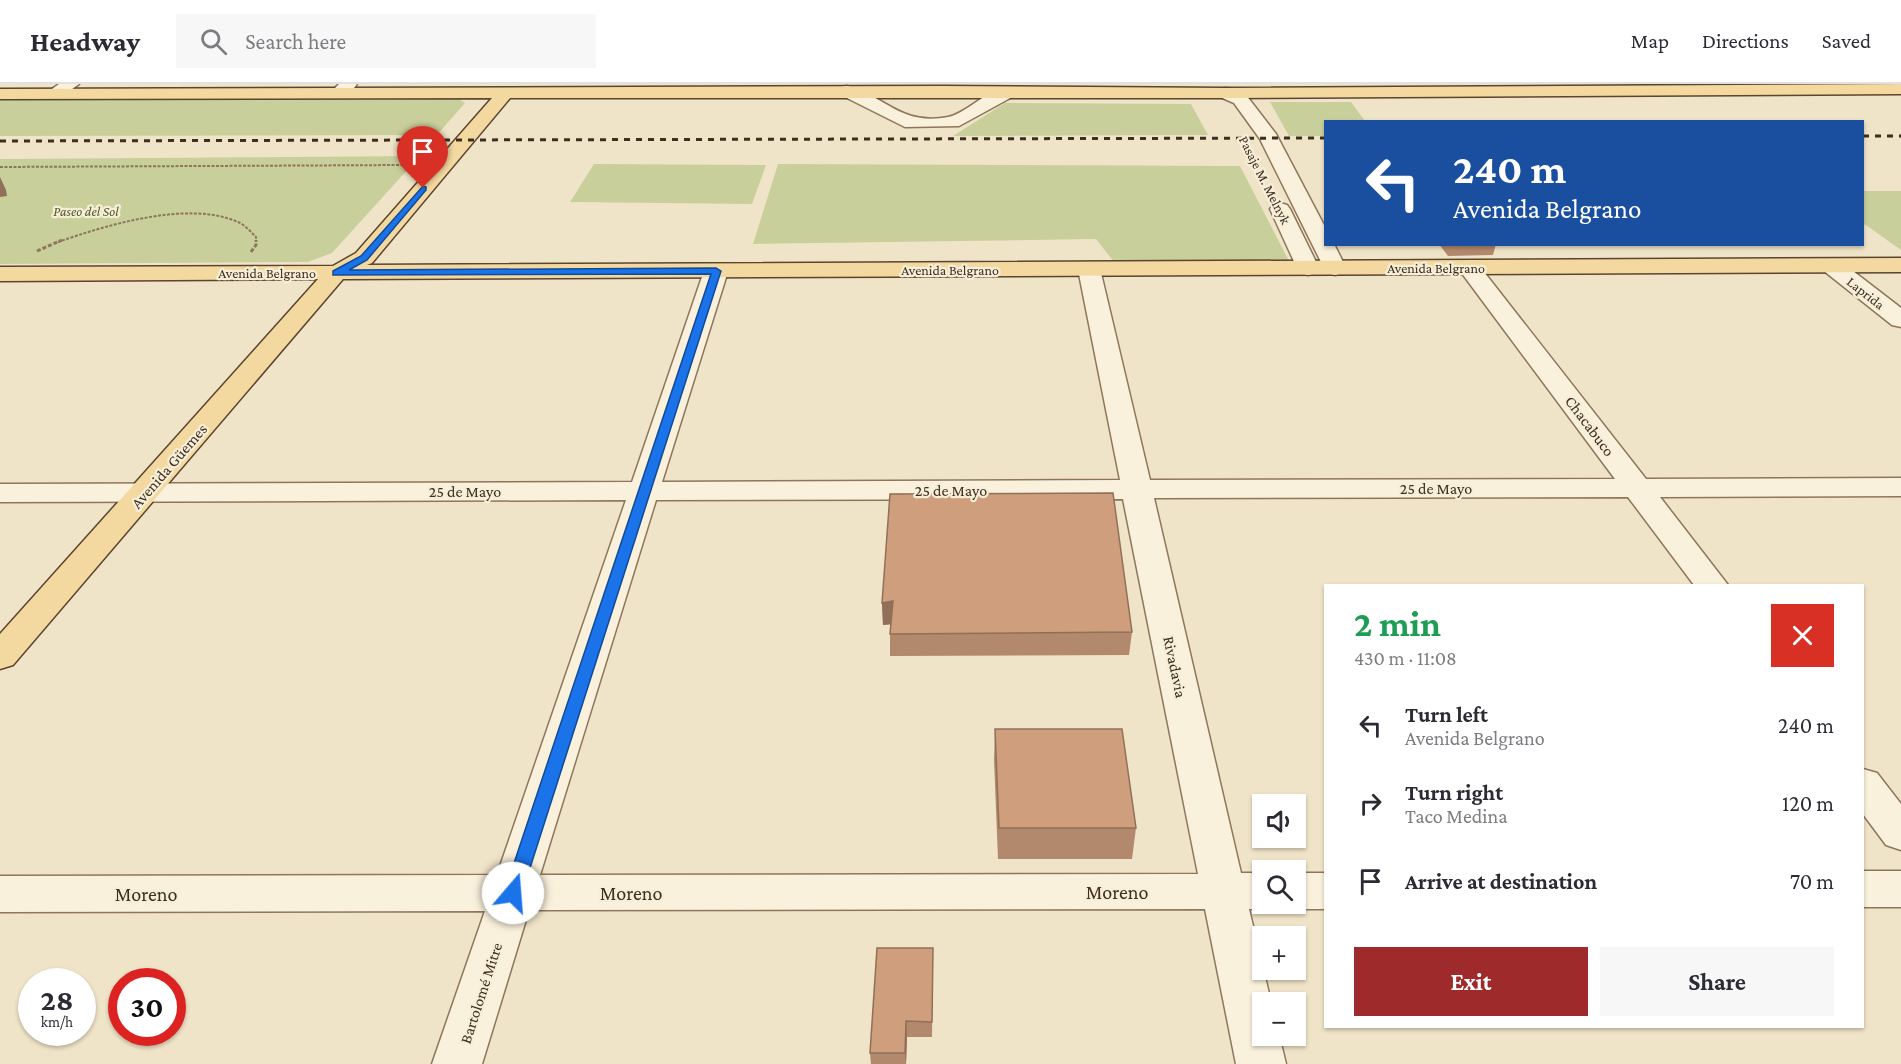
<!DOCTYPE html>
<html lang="en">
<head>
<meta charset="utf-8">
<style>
  body { margin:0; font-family:"Crimson Pro",serif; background:#f7f7f7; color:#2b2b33; height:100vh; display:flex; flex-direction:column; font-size:22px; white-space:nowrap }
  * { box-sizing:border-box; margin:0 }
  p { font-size:20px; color:#7c7c81 }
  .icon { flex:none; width:33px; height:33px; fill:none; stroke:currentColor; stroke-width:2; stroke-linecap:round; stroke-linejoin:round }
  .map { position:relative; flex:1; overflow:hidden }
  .sheet { position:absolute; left:1324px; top:500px; width:540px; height:444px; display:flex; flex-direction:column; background:#fff; border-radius:0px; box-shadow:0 2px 4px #0004 }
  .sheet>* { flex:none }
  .hud { position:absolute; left:1324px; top:36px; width:540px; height:126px; border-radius:0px; box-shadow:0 2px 4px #0004; background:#1a4fa0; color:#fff; overflow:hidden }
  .buttons { position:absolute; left:1252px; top:710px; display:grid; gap:12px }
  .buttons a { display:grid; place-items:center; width:54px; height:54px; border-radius:0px; background:#fff; box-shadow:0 2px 4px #0004; font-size:30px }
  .speed { position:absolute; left:18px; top:884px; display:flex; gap:12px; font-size:30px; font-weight:700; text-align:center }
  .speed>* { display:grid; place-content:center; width:78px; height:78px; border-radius:50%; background:#fff; box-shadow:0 2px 4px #0004; line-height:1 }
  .speed small { font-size:15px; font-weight:400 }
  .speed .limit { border:9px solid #d22; background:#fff; color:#111 }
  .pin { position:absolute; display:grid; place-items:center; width:51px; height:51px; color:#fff; margin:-62px -26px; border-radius:50% 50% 50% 0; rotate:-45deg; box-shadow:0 0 6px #0007 }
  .pin .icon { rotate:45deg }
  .me { position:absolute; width:66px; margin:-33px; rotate:18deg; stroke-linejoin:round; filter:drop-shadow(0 0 4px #0008) }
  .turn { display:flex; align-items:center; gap:21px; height:126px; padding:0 30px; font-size:27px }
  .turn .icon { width:78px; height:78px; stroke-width:2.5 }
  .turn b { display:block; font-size:42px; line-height:51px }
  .round { display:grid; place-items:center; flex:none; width:63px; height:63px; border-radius:0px; background:#f7f7f7 }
  .overview { display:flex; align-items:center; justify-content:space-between; height:102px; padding:0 30px }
  h1 { font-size:36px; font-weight:700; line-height:45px; color:#1e9e55 }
  .primary-button { display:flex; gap:12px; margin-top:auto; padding:12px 30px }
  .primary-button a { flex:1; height:69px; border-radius:0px; background:#9e2a2b; color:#fff; font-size:24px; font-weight:700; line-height:69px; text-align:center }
  .primary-button a+a { background:#f7f7f7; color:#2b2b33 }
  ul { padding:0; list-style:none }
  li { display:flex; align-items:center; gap:18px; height:78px; padding:0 30px }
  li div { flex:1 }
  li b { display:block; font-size:22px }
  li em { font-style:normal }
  header { display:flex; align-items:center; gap:36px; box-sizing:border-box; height:84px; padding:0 30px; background:#fff; border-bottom:2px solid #e1e1e2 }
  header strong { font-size:28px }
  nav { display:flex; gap:33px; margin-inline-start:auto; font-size:21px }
  .search { width:420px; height:54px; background:#f7f7f7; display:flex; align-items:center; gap:15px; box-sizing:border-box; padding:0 21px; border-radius:0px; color:#7c7c81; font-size:22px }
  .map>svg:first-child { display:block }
</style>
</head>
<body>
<header>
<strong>Headway</strong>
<div class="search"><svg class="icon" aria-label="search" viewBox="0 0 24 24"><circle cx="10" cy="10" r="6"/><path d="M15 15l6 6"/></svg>Search here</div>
<nav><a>Map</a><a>Directions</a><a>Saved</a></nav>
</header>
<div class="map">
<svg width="1901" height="980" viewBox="0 0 1901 980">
  <rect width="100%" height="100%" fill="#f0e4c8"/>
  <path fill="#c9cf9b" d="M456,13l9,6 -28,32 -437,1v-38z
    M1270,18h81l14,19 -39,1v14h-37z
    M1005,19l186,1 17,31 -255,1z
    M420,72l-88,97 -24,9 -308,2v-105z
    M594,80l172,1 -14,39 -182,-2z
    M778,80l462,2 49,95 -175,1 -18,-23 -343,5z
    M1863,107h38v59l-38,-27z"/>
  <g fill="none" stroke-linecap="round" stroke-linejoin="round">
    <g stroke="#8d765c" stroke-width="3">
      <path id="minor" d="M59,0h20l-19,14h-12l-3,-4z
        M339,0h18c-6,9 -13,15 -24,13l-3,-4z
        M847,2c39,10 53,40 101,31 21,-4 42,-33 64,-28l3,4 -3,4 -53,29 -54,1 -64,-32 -3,-4 3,-4z
        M1226,4l20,7 30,39 50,95v15h8l12,24 -3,5 -8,2 -8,-2 -3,-5 -64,-129 -26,-36 -14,-6 -3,-4 3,-4z
        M1280,119l7,2 3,4 29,59 -3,5 -8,2 -8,-2 -3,-5 -27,-59 3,-4z
        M1832,175l8,2 61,47v19l-9,-2 -68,-54 -3,-5 3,-5z
        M1469,177l8,2 169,216 255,-1v18l-241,1 68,88h-34l-66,-88 -474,1 87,375h22v30h16l-16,6h-14l22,93h-8v33h16l7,29h-50l-31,-155 -676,1 -47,154h-50l53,-153 -485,1v-36l497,-1 129,-375 -626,2v-18l632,-2 72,-211 4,-5 8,-2 8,2 4,5 -66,211 458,-2 -42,-211 3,-5 8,-2 8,2 3,5 50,211 465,-1 -157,-211 3,-5zM1123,415l75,375 -658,1 116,-375z
        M1863,685l14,4 24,31v46l-15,-5 -23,-31z
        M1863,787h38v36h-38z
        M1296,789h30v36h-30l-15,-6h15z"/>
    </g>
    <g stroke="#5b4430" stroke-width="3">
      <path id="major" d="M1901,0v10l-675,4h-716l-138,165 -5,2 1534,-7v14l-1558,7 -330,386 -13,4v-35l318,-355 -318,2v-14l333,-1 23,-13 136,-155 -492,1v-10l942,-3 284,2z"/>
    </g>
    <path stroke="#8d765c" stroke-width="2" stroke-dasharray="3 1.5" stroke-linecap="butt" d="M0,83l406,-2
      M58,158c49,-17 130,-42 180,-20 7,3 13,10 18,15v5"/>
    <path stroke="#8d765c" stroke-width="3" stroke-dasharray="4 2" stroke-linecap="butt" d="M37,167l25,-11
      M251,168l5,-7v-5"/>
    <use href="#minor" fill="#faf1dc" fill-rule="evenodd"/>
    <use href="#major" fill="#f3d9a0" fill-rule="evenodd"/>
    <path stroke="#3d2e20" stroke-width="3" stroke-dasharray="6 6" stroke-linecap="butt" d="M1863,52h38
      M0,57l1326,-3"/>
  </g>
  <path fill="#b2896c" d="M1439,160h57l-3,11 -45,1z
    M882,519l250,29 -3,23 -239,1v-22l1,-10 -8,1z
    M995,645l141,99 -4,31h-134l-4,-99z
    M933,864l-1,89h-25l-1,27h-35l-1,-11z"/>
  <path fill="#916f58" d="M0,93l6,13 1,6 -7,1z
    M893,517l1,23 -11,1 -1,-22z
    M906,937l1,16 -1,27 -1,-11z"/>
  <path fill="#cf9f7d" stroke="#916f58" stroke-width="1.5" d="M1113,409l19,139 -242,2 3,-33 -11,2 8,-109z
    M995,645h127l14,99h-137z
    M877,864h56l-1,74 -26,-1 -1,32h-35z"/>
  <path fill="#1a73e8" stroke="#114b97" stroke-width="1.5" d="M423,102l3,1v3l-59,70 -18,10 367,-2 5,3 -199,622 -2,5 -7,2 -6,-2 -3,-5 207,-619 -378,1v-4l28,-15z"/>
  <g text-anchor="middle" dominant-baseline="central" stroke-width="4.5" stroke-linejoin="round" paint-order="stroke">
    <g font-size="14" fill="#3d2e20" stroke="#f7eed8">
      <text transform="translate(1265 96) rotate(63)">Pasaje M. Melnyk</text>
      <text x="1436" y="184">Avenida Belgrano</text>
      <text x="950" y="186">Avenida Belgrano</text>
      <text x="267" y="189">Avenida Belgrano</text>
      <text transform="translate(1866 209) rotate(38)">Laprida</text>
    </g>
    <g font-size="14" font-style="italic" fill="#4d5a26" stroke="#f7eed8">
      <text x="86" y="127">Paseo del Sol</text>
    </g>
    <g font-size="16" fill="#3d2e20" stroke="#f7eed8">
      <text transform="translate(1590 342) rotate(53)">Chacabuco</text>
      <text transform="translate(169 382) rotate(-49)">Avenida Güemes</text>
      <text x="1436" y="404">25 de Mayo</text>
      <text x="951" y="406">25 de Mayo</text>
      <text x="465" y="407">25 de Mayo</text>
      <text transform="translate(1175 583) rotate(78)">Rivadavia</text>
      <text transform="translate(481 909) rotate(-72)">Bartolomé Mitre</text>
    </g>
    <g font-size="20" fill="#3d2e20" stroke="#f7eed8">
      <text x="1117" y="808">Moreno</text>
      <text x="631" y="809">Moreno</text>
      <text x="146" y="810">Moreno</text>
    </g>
  </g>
</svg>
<div class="buttons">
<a><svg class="icon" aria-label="sound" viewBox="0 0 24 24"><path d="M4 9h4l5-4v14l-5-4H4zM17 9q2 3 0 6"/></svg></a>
<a><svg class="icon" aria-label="search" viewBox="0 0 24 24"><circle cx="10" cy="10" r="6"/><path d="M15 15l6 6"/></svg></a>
<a>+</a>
<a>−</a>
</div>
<div class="speed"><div>28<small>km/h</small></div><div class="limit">30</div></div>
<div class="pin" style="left:423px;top:104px;background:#d93025"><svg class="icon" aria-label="arrive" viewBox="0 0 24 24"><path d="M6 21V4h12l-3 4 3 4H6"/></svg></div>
<svg class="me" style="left:513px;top:809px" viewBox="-20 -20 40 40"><circle r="19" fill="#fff"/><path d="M0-13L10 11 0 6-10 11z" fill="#1a73e8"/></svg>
<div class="hud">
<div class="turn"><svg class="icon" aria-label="left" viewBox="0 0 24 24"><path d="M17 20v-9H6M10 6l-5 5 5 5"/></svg><div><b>240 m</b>Avenida Belgrano</div></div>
</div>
<section class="sheet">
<div class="overview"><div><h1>2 min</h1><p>430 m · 11:08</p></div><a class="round" style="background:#d93025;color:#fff"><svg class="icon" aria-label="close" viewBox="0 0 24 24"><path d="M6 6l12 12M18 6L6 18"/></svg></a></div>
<ul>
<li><svg class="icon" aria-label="left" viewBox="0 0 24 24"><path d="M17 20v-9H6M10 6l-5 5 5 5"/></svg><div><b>Turn left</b><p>Avenida Belgrano</p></div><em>240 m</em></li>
<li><svg class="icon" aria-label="right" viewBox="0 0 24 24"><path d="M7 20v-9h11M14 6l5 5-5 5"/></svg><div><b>Turn right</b><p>Taco Medina</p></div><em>120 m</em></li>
<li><svg class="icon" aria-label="arrive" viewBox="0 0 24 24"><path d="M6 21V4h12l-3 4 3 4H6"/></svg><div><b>Arrive at destination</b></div><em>70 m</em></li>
</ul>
<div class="primary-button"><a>Exit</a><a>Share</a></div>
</section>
</div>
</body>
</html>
